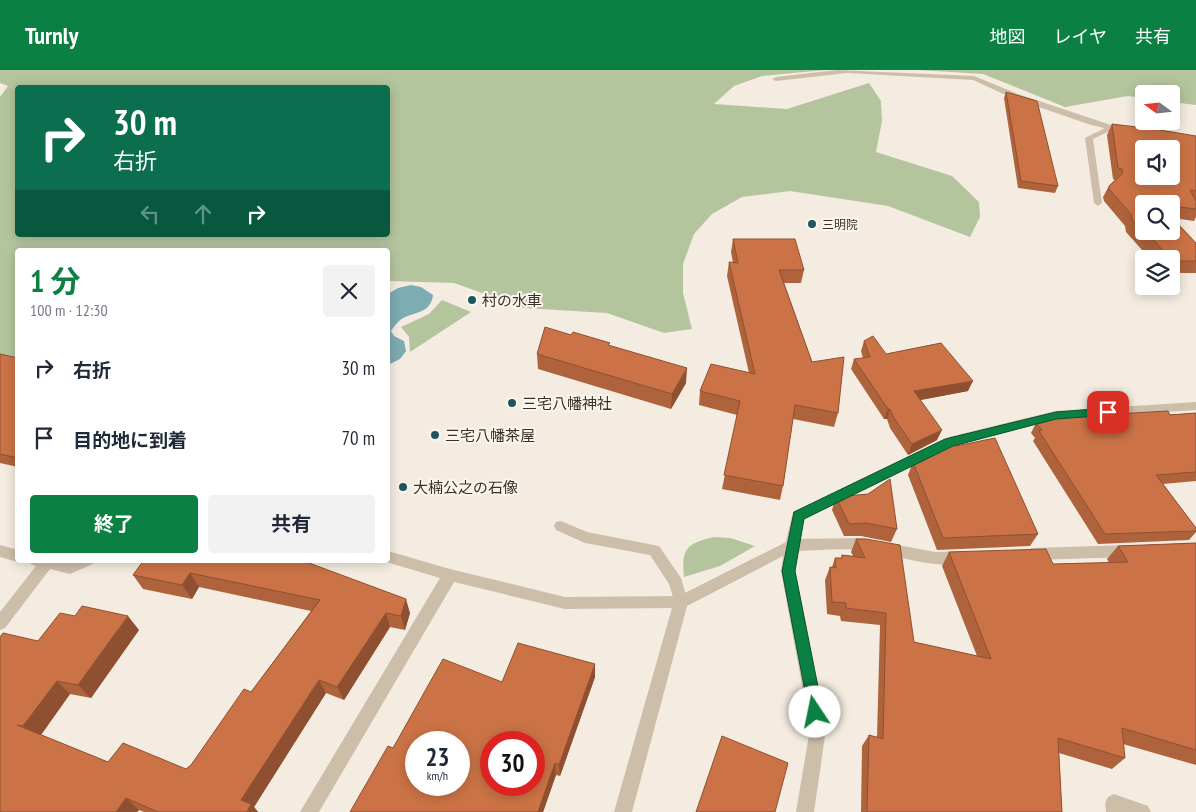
<!DOCTYPE html>
<html lang="ja">
<head>
<meta charset="utf-8">
<style>
  body { margin:0; font-family:"PT Sans Narrow","Noto Sans JP",sans-serif; background:#f2f2f3; color:#1f2937; height:100vh; display:flex; flex-direction:column; font-size:19px; white-space:nowrap }
  * { box-sizing:border-box; margin:0 }
  p { font-size:16px; color:#747a83 }
  .icon { flex:none; width:28px; height:28px; fill:none; stroke:currentColor; stroke-width:2; stroke-linecap:round; stroke-linejoin:round }
  .map { position:relative; flex:1; overflow:hidden }
  .panel { position:absolute; left:15px; top:178px; width:375px; height:315px; display:flex; flex-direction:column; background:#fff; border-radius:5px; box-shadow:0 2px 12px #0003 }
  .panel>* { flex:none }
  .guide { position:absolute; left:15px; top:15px; width:375px; height:152px; border-radius:5px; box-shadow:0 2px 12px #0003; background:#0b6e4f; color:#fff; overflow:hidden }
  .needle { width:32px; rotate:285deg }
  .controls { position:absolute; left:1135px; top:15px; display:grid; gap:10px }
  .controls a { display:grid; place-items:center; width:45px; height:45px; border-radius:5px; background:#fff; box-shadow:0 2px 12px #0003; font-size:25px }
  .speed { position:absolute; left:405px; top:661px; display:flex; gap:10px; font-size:25px; font-weight:700; text-align:center }
  .speed>* { display:grid; place-content:center; width:65px; height:65px; border-radius:50%; background:#fff; box-shadow:0 2px 12px #0003; line-height:1 }
  .speed small { font-size:12px; font-weight:400 }
  .speed .limit { border:8px solid #d22; background:#fff; color:#111 }
  .pin { position:absolute; display:grid; place-items:center; width:42px; height:42px; color:#fff; margin:-21px; border-radius:10px; box-shadow:0 2px 8px #0006 }
  .me { position:absolute; width:55px; margin:-28px; rotate:349deg; stroke-linejoin:round; filter:drop-shadow(0 0 4px #0008) }
  .turn { display:flex; align-items:center; gap:18px; height:105px; padding:0 15px; font-size:22px }
  .turn .icon { width:65px; height:65px; stroke-width:2.5 }
  .turn b { display:block; font-size:35px; line-height:42px }
  .lanes { display:flex; align-items:center; height:48px; padding:0 15px; background:#0003; justify-content:center; gap:25px; direction:ltr }
  .lanes .off { opacity:.35 }
  .round { display:grid; place-items:center; flex:none; width:52px; height:52px; border-radius:5px; background:#f2f2f3 }
  .headline { display:flex; align-items:center; justify-content:space-between; height:85px; padding:0 15px }
  h1 { font-size:30px; font-weight:700; line-height:38px; color:#0b8043 }
  .button { display:flex; gap:10px; margin-top:auto; padding:10px 15px }
  .button a { flex:1; height:58px; border-radius:5px; background:#0b8043; color:#fff; font-size:20px; font-weight:700; line-height:58px; text-align:center }
  .button a+a { background:#f2f2f3; color:#1f2937 }
  ul { padding:0; list-style:none }
  li { display:flex; align-items:center; gap:15px; height:70px; padding:0 15px }
  li div { flex:1 }
  li b { display:block; font-size:19px }
  li em { font-style:normal }
  header { display:flex; align-items:center; gap:30px; box-sizing:border-box; height:70px; padding:0 25px; background:#0b8043; color:#fff }
  header strong { font-size:24px }
  nav { display:flex; gap:28px; margin-inline-start:auto; font-size:18px }
  .map>svg:first-child { display:block }
</style>
</head>
<body>
<header>
<strong>Turnly</strong>
<nav><a>地図</a><a>レイヤ</a><a>共有</a></nav>
</header>
<div class="map">
<svg width="1196" height="742" viewBox="0 0 1196 742">
  <rect width="100%" height="100%" fill="#f4ece0"/>
  <path fill="#b4c59e" fill-rule="evenodd" d="M0,0h825l-63,6 -28,10 -20,18 73,5 82,-26 12,18 1,20 -6,31 76,24 27,26 1,15 -10,20 -82,-31 -98,-15 -48,6 -30,17 -18,20 -11,30v29l9,36 -28,4 -57,-20 -83,-5 -70,-25 -66,-2v-31h-370l-1,115 -17,2v-270l8,-11 -8,-3zM18,18h370v147h-370z
    M919,0h277v35l-25,-3v-8h-27v4l-16,-2 -63,11 -82,-33z
    M442,230l29,12 -61,40 -1,-15 -8,-10 28,-13z
    M714,467l16,1 25,8 -35,20 -36,11c-3,-28 3,-34 30,-40z"/>
  <path fill="#7dacb3" d="M411,215l10,2 12,8c-2,20 -22,16 -34,26 -3,3 -6,7 -8,10l3,5 10,5 2,10 -6,8 -12,6v-71l10,-6z"/>
  <g fill="none" stroke-linecap="round" stroke-linejoin="round">
    <path fill="#cdbeaa" fill-rule="evenodd" d="M1111,55l4,2 -1,2 -21,10 9,64 -4,3 -4,-3 -9,-65z
      M1196,332v8l-141,9 -102,27 -149,73 -7,30 -5,2 -5,-2 -2,-4 8,-33 156,-75 106,-26z
      M561,451l26,11 72,14 22,32 7,24 -2,5 -5,1 -5,-1 -7,-23 -19,-29 -65,-12 -29,-13 -2,-4 2,-4z
      M1114,724l34,12 3,6h-45l-1,-9 3,-6z"/>
    <path fill="#cdbeaa" fill-rule="evenodd" d="M837,0l137,6 44,18 111,37 -4,2 -34,-8 -79,-27 -39,-18 -126,-7 -71,8 -4,-2 4,-2z
      M861,468l74,14 28,-1 5,2 2,4 -2,4c-34,12 -73,-9 -107,-11 -21,-2 -42,0 -63,1l-3,20 31,158 -12,83h-18l14,-83 -29,-158 2,-15 -96,50 -55,206h-18l58,-204 -107,1 -111,-27 -135,230h-19l140,-234 -57,-17 5,-1v-9l62,18 115,28 114,-1 113,-57z
      M0,475l18,5v10h5l-5,2 -18,-5z
      M1130,475l5,2 2,4 -2,4 -5,2 -98,3 -5,-2 -2,-4 2,-4 5,-2z
      M29,490l40,2 5,-2h21l-2,4 -23,10 -20,-5 -45,59 -5,2v-18l36,-46 -5,-2z"/>
  </g>
  <path fill="#af633c" fill-rule="evenodd" d="M1006,22l52,94 -3,7 -37,-5 -14,-90z
    M1112,54l84,12v81l-2,4 -21,-3 23,25v30h-25v-14h-18l-6,-8h-4l-17,-19 -1,-6 -21,-25 -1,-4 6,-11 6,-6 -2,-1 -6,-44zM1144,134h27v27z
    M733,169l71,31 -3,13h-17l28,79 26,51 -4,14 -41,-8 -10,67 -3,14 -58,-11 15,-74 -38,-10 1,-14 49,-18 -22,-97 2,-14 4,1 -2,-11z
    M864,271l22,13 82,37 -48,9 17,40 -29,15 -18,-27 -3,-9h-3l-33,-50 3,-10 9,-1 -2,-7z
    M610,276l76,37 -15,26 -133,-40 -1,-15z
    M0,284l18,4v109l-18,-4z
    M1196,343v68l-33,3 33,44v4l-7,8 -91,4 -65,-103 2,-3 -4,-5 5,-10z
    M956,376l82,88 -8,12 -93,4 -29,-75 5,-13 5,-1 3,-7z
    M836,427l61,32 -6,13 -30,-6h-17l-12,-26z
    M856,469l58,103 63,14 -35,-90 7,-14 104,12 56,-1 -2,-4 11,-13 78,-3v222l-73,-21 2,14 -13,11 -53,-16 3,59h-201l1,-66 7,-11 8,2 3,-112 -39,-4 -1,-5 -13,-2 -2,-34 5,-13h2l3,-9h6l1,-3 11,1 -2,-4z
    M144,490h164l2,4 100,49 -5,17 -15,-3 -46,73 -18,-7 -72,114 4,5h-114l-5,-2 -2,2h-137l38,-171 101,-11 -48,68 -21,-4 -29,41 67,27 78,7 5,-4 60,-73 60,-81 -112,-24 -7,12 -49,-10 -10,-14z
    M595,594v13l-35,99 -4,-1 -13,37h-193l43,-64 109,-66z"/>
  <path fill="#8e5031" d="M687,298l-1,15 -15,26 1,-15z
    M973,311l-5,10 -58,11 4,-11z
    M888,339h2l-3,10h-3z
    M942,360l-5,10 -29,15 4,-11z
    M301,490h7l3,7 -4,8z
    M190,503l9,14 -7,12 -10,-14z
    M406,529l4,14 -5,17 -4,-14z
    M386,543l4,14 -46,73 -7,-13z
    M128,546l11,14 -48,68 -13,-13z
    M595,594v13l-35,99 -1,-11z
    M319,610l7,13 -72,114 4,5h-11l-6,-12z
    M57,611l13,13 -32,45 -15,-13z
    M555,693l1,12 -13,37h-5z
    M126,728l13,12 -2,2h-21z"/>
  <path fill="#cb7346" stroke="#8e5031" fill-rule="evenodd" d="M1006,22l31,9 21,85 -37,-5z
    M1112,54l42,5 42,7v55l-6,-1 6,11v8l-25,-3v-2h-27v27h27v-14l25,26v18h-24l-1,-2h-1l-16,-19 -5,-1 -17,-19 -1,-6 -22,-25v-3l14,-13 -1,-4 -4,-1zM1144,79h27v27h-27z
    M733,169h62l9,31h-25l33,92 32,-5 -6,56 -43,-8 -12,81 -59,-11 16,-74 -40,-10 11,-27 44,10 -26,-112 9,1z
    M545,257l26,8 2,-3 37,11 -2,2 79,23 -15,26 -135,-40z
    M873,266l13,18 55,-11 32,38 -59,10 28,39 -30,14 -18,-26 -4,-9h-2l-34,-50 16,-2 -6,-16z
    M0,284l18,4v100l-18,-4z
    M1168,341l2,4 26,-2v59l-40,3 40,53v3l-91,3 -66,-103 3,-1 -6,-7 28,-6z
    M995,368l43,96 -95,4 -30,-76 12,-3 -4,-5 30,-15 5,7z
    M890,409l7,50 -31,-6 -17,1 -13,-27 32,-3z
    M856,469h10l34,6 14,97 77,17 -42,-107 97,-3 7,15 75,-2 -10,-16 78,-3v207l-74,-22 3,30 -67,-20 4,74h-195l2,-77 14,4 3,-126 -40,-5v-5l-14,-1 -2,-35 6,1 -1,-10h7v-3l23,3z
    M144,490h157l105,39 -5,17 -15,-3 -49,74 -18,-7 -78,120 10,4 -4,8h-89l-32,-14 -10,14h-116v-175l3,-4 35,8 22,-28 15,3 7,-10 46,10 -50,69 -21,-4 -34,45 -6,-1 91,37 15,-19 63,26 5,-4 53,-76 7,3 69,-92 -130,-27 -8,12 -49,-10z
    M518,573l77,21 -36,101 -4,-2 -17,49h-188l38,-66 5,2 50,-89 59,23zM416,672h43v43h-43zM491,672h43v43h-43z
    M722,666l66,27 -13,49h-79z"/>
  <path fill="#0b8043" stroke="#07532c" d="M1108,338l4,1 2,3 -2,3 -56,4 -103,27 -149,73 -9,52 28,141 -3,5 -5,2 -5,-2 -28,-146 12,-59 151,-73 111,-27z"/>
  <g fill="#1d545f" stroke="#fbf6ed" stroke-width="2">
    <circle cx="812" cy="154" r="5"/>
    <circle cx="472" cy="230" r="5"/>
    <circle cx="512" cy="333" r="5"/>
    <circle cx="435" cy="365" r="5"/>
    <circle cx="403" cy="417" r="5"/>
  </g>
  <g text-anchor="middle" dominant-baseline="central" stroke-width="4" stroke-linejoin="round" paint-order="stroke">
    <g font-size="12" fill="#3b312a" stroke="#fbf6ed" text-anchor="start">
      <text x="822" y="154">三明院</text>
    </g>
    <g font-size="15" fill="#3b312a" stroke="#fbf6ed" text-anchor="start">
      <text x="482" y="230">村の水車</text>
      <text x="522" y="333">三宅八幡神社</text>
      <text x="445" y="365">三宅八幡茶屋</text>
      <text x="413" y="417">大楠公之の石像</text>
    </g>
  </g>
</svg>
<div class="controls">
<a><svg class="needle" viewBox="-14 -14 28 28"><path d="M0-13l5 13h-10z" fill="#e53935"/><path d="M0 13l5-13h-10z" fill="#747a83"/></svg></a>
<a><svg class="icon" aria-label="sound" viewBox="0 0 24 24"><path d="M4 9h4l5-4v14l-5-4H4zM17 9q2 3 0 6"/></svg></a>
<a><svg class="icon" aria-label="search" viewBox="0 0 24 24"><circle cx="10" cy="10" r="6"/><path d="M15 15l6 6"/></svg></a>
<a><svg class="icon" aria-label="layers" viewBox="0 0 24 24"><path d="M12 4l9 5-9 5-9-5zM3 14l9 5 9-5"/></svg></a>
</div>
<div class="speed"><div>23<small>km/h</small></div><div class="limit">30</div></div>
<div class="pin" style="left:1108px;top:342px;background:#d93025"><svg class="icon" aria-label="arrive" viewBox="0 0 24 24"><path d="M6 21V4h12l-3 4 3 4H6"/></svg></div>
<svg class="me" style="left:815px;top:642px" viewBox="-20 -20 40 40"><circle r="19" fill="#fff"/><path d="M0-13L10 11 0 6-10 11z" fill="#0b8043"/></svg>
<div class="guide">
<div class="turn"><svg class="icon" aria-label="right" viewBox="0 0 24 24"><path d="M7 20v-9h11M14 6l5 5-5 5"/></svg><div><b>30 m</b>右折</div></div>
<div class="lanes"><svg class="icon off" aria-label="left" viewBox="0 0 24 24"><path d="M17 20v-9H6M10 6l-5 5 5 5"/></svg><svg class="icon off" aria-label="ahead" viewBox="0 0 24 24"><path d="M12 20V5M6 11l6-6 6 6"/></svg><svg class="icon" aria-label="right" viewBox="0 0 24 24"><path d="M7 20v-9h11M14 6l5 5-5 5"/></svg></div>
</div>
<section class="panel">
<div class="headline"><div><h1>1 分</h1><p>100 m · 12:30</p></div><a class="round"><svg class="icon" aria-label="close" viewBox="0 0 24 24"><path d="M6 6l12 12M18 6L6 18"/></svg></a></div>
<ul>
<li><svg class="icon" aria-label="right" viewBox="0 0 24 24"><path d="M7 20v-9h11M14 6l5 5-5 5"/></svg><div><b>右折</b></div><em>30 m</em></li>
<li><svg class="icon" aria-label="arrive" viewBox="0 0 24 24"><path d="M6 21V4h12l-3 4 3 4H6"/></svg><div><b>目的地に到着</b></div><em>70 m</em></li>
</ul>
<div class="button"><a>終了</a><a>共有</a></div>
</section>
</div>
</body>
</html>
